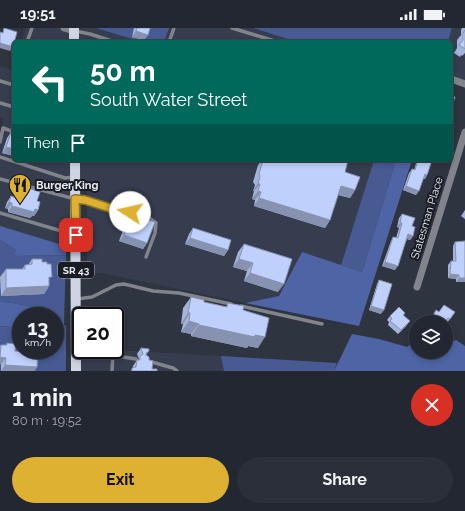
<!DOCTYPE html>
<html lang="en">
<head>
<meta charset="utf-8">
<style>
  body { margin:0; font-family:Raleway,sans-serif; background:#2b2f39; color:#f1f3f6; height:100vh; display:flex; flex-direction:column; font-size:15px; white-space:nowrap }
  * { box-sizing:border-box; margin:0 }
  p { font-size:13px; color:#a3a5ab }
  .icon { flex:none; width:22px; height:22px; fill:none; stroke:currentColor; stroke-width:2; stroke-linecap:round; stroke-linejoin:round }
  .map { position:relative; height:343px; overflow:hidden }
  .panel { display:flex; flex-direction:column; background:#232731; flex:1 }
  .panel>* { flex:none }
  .banner { position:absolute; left:12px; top:12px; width:441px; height:122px; border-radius:6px; box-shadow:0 2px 6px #0003,0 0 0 1px #40444d; background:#00695c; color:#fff; overflow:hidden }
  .buttons { position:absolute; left:409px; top:287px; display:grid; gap:8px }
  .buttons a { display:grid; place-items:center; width:44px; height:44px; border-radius:50%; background:#232731; box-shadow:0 2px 6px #0003,0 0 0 1px #40444d; font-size:20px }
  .speed { position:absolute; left:12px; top:279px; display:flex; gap:8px; font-size:20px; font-weight:700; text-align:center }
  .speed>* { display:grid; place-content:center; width:52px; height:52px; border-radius:50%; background:#232731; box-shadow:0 2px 6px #0003,0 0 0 1px #40444d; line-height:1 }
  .speed small { font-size:10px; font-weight:400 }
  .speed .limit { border:2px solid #111; border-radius:6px; background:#fff; color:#111 }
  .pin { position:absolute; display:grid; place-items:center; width:34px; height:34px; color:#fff; margin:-17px; border-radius:8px; box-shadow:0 2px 6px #0006 }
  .me { position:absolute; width:44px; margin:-22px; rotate:280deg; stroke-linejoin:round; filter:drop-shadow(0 0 3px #0008) }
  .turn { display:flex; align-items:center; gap:14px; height:84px; padding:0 12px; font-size:18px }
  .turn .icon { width:52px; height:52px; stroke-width:2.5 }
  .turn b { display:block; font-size:28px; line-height:34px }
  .then { display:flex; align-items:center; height:38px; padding:0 12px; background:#0003; gap:8px; font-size:15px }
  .round { display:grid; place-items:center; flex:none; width:42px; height:42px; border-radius:21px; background:#2b2f39 }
  .headline { display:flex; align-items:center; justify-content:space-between; height:68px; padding:0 12px }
  h1 { font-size:24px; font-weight:700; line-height:30px }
  .primary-button { display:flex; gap:8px; margin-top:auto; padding:8px 12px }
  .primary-button a { flex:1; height:46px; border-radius:24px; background:#deb133; color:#111; font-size:16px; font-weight:700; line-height:46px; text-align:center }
  .primary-button a+a { background:#2b2f39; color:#f1f3f6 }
  .status { display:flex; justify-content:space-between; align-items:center; height:28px; padding:0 20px; background:#232731; direction:ltr }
  .status svg { height:11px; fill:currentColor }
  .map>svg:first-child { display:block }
</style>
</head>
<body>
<div class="status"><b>19:51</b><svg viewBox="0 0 49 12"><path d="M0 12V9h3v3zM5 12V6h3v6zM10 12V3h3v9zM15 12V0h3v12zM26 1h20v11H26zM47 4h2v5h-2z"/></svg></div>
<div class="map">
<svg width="465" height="343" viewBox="0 0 465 343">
  <rect width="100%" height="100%" fill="#2f3441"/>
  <path fill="#353d4f" d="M26,0h227l45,14h-277z
    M452,0h13v56l-14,-4v-38h-3z
    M14,35v97h360l-33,105 -39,-13 -23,44 -34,7 -143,-30 -15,1v-85l-12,-3 1,62 -74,-20 -2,-2v-94l4,-13 -4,-2v-51l12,4z
    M76,320h5v2h34l106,6 3,15h-148z"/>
  <path fill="#475a92" d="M96,0h73l-5,14h-22z
    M253,0h199l-4,14h-151z
    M374,132h22l-34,112 -21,-7z
    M0,212l16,10v6l50,-1 -2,70 2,1v45h-66v-45l21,2v22h34v-15l3,1c4,-4 6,-9 6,-15 -19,-15 -41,-16 -64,-20z
    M221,328l116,7 -3,8h-110z"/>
  <path fill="#4e64a4" d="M396,132h16l-53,166 -114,-23 34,-7 23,-44 60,20z
    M0,198l66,20v9l-50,1 -1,-3 1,-3 -16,-10z
    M0,273c23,4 45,5 64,20 0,6 -2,12 -6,15l-3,-1v-19h-34v12l-21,-2z
    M352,306l27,5 28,8 9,-8v13h30v-11l5,1 5,-2 9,6v25h-131z"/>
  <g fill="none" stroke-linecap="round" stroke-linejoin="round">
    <path stroke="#81848b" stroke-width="3.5" d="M232,0l46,14
      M75,3l15,3 25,8
      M27,14l5,-14
      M169,14l5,-14
      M0,53l14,4
      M0,75l14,4
      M0,114l3,-14 11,4
      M0,129l65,21 9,-1
      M0,151l75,20 10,1 25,8 21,4
      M0,185l75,22
      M138,186l10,3 8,6 -1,10 -9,24
      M77,271l15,-2 24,-12 8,-1 29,7 26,2 52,11
      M241,278l81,18
      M77,324l9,-1 50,8
      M148,333l25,7 4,3
      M112,343l1,-16"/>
    <path stroke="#81848b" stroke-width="7" d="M64,0l10,3
      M451,51l14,5
      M417,259l48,-155"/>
    <path stroke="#ced4e2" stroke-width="10" d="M74,0v14
      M75,132l1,211"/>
  </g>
  <path fill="#a4b3d9" d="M134,0h16l-2,7 -4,5 -12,-3z
    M462,0h3v25l-3,3 -1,-1 -1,2 -6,-4 3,-5v-8l4,-5v-5z
    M11,104l3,24 -12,-3 5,-15z
    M262,132h86l-3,12 10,18 -5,8 -12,-3 -8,25 -5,8 -71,-22 1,-6 -3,-1 2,-8h-1l2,-6 -2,-3 5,-17z
    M417,132h15l-5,15 -2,4 -2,-1 -7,17 -13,-5 6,-17 3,-4 2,1z
    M19,157l18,16 1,9 -4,6h-2l-2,2 -22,-6v-3l-3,-1 2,-6 4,-6 2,1 2,-6z
    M137,172l6,5 -3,5 -1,7 8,26 -4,6 -24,-8 8,-21 6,-10 -1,-1v-3z
    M465,182v9l-4,-3z
    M402,186l10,12 1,10 -3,4 -3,-1 -12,31 -13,-4 9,-25 2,-4 3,1 3,-10 -2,-1 2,-9z
    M193,200l35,22 -4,6 -39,-12 4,-10z
    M455,214l10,40h-9v-3l-8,-1v-13l3,-4h2v-15z
    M244,216l34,48 -34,-11 3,-10 -14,-4 5,-15z
    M32,231l10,3 7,19v5l-5,8 -43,2 -1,-19 6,-8h16l3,-4h3z
    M379,252l2,34 -12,-4 8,-26z
    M191,269l13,5 22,5 2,-4 15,7 15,38 -10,-2 -1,2 -56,-12v-2l-10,-2 2,-8h-2l2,-16z
    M436,282l3,2h16l-8,11 -1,-1h-17z
    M405,285l-1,2 3,10 -9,9 -10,-9 1,-3 -2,-2 3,-4z
    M7,315l28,28h-34v-7h-1v-18l1,-1h5z
    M141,320l8,3 -3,4 6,14 5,2h-26l2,-3v-2l4,-6h1l1,-1 -2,-5z"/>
  <path fill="#8692b0" d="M136,3l12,4 -4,5 -12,-3z
    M0,15l13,4 -3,4 -10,-3z
    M6,119l8,2v7l-12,-3z
    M27,132h8l-1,2z
    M425,146l2,1 -2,4 -3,-1z
    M258,155l2,1 -6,7h-1z
    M341,158l14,4 -5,8 -15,-4z
    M406,158l13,5 -3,4 -13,-5z
    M258,163l3,1 -6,8 -3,-1z
    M259,170l71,22 -5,8 -71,-22z
    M9,174l3,1 -4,6 -3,-1z
    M12,178l23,3 3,1 -4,6h-2l-2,2 -22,-6z
    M400,195h2l-3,5 -2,-1z
    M408,206l5,2 -3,4 -5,-2z
    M124,207l23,8 -4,6 -24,-8z
    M190,210l38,12 -4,6 -39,-12z
    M239,231l14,4 -6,8 -14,-4z
    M385,234l13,4 -3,4 -13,-4z
    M250,245l34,11 -6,8 -34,-11z
    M450,246l9,1 -3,4 -8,-1z
    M459,250h6v4h-9z
    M49,258l-5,8 -43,2 5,-8z
    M371,278l13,4 -3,4 -12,-4z
    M188,285h2l-7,11h-2z
    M189,293l10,3 -8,10 -10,-2z
    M410,293l-3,4 -9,9 3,-4z
    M199,297l56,10 10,2 -7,11 -10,-2 -1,2 -56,-12z
    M0,329l6,1 -5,6h-1z
    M5,337l32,2 -2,4h-34z"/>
  <path fill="#bfd0fc" stroke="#8692b0" d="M4,0l13,4 -4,15 -13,-4v-11l3,1z
    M137,0h13l-2,7 -12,-4z
    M465,2v19l-6,-4 4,-5v-7z
    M451,68l4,1 -4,11z
    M11,104l3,1v16l-8,-2z
    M263,132h85l-3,12 15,5 -5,13 -14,-4 -11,34 -71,-22 2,-6 -3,-1 2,-7 -2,-1 2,-6 -1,-3z
    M418,132h14l-5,15 -2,-1 -6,17 -13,-5 6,-17 3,1z
    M19,157l21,7 -3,9 3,1 -2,8 -3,-1 -1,3 -22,-6v-3l-3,-1 2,-6 5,2z
    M137,172l7,3 -1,2 -4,2v2l2,2 -2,6 16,5 -8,21 -23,-8 7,-21h1l2,-5h3l1,-2v-2l-2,-2z
    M402,186l13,4 -3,8 3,1 -2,9 -5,-2 -10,32 -13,-4 8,-25 5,1 4,-15h-2z
    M193,200l38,12 -3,10 -38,-12z
    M465,213v37h-6v-3l-9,-1 1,-13h5l-1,-19z
    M244,216l48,15 -8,25 -34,-11 3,-10 -14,-4z
    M32,231h10v3h5v2h4l1,13h-3v9l-43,2v-19h19v-4l7,-1z
    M379,252l13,4 -8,26 -13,-4z
    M191,269l13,3v2l23,5 1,-4 16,3 -1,4 26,8 -4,19 -10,-2v2l-56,-12v-1l-10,-3 1,-8h-2z
    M444,277l11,7 -5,7 -2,-1 -3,4h-7l-6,-4 4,-8 3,2z
    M399,279l6,6 -2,2 7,6 -9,9 -11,-9 2,-2 -2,-3z
    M7,315l9,1 -1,7 23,2 -1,14 -32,-2 1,-7 -6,-1 1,-12h6z
    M141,320l8,1v2l-3,2v2l3,2v3l4,1 -1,8h5v2h-25v-3l4,-1 1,-7h3v-4l3,-2z"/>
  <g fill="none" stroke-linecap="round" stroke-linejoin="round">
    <g stroke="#907321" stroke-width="10">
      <path id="route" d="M76,207l-1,-36 10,1 25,8 20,4"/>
    </g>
    <use href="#route" stroke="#deb133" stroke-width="7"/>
  </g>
  <defs>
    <g id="restaurant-pin" transform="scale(1.15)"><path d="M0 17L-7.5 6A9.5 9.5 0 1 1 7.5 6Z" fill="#deb133" stroke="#191c22"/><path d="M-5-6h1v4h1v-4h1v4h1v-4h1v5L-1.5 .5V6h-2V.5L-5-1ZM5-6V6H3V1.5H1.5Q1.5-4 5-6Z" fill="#111"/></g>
  </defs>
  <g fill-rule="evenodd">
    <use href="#restaurant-pin" x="20" y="157"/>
  </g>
  <g text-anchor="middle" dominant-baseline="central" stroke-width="4" stroke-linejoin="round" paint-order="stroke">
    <rect fill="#191c22" stroke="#aaaeb6" stroke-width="1" x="58" y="234" width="36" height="16" rx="3"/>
    <g font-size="10" font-weight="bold" fill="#e8ecf5">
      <text x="76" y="242">SR 43</text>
    </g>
    <g font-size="11" font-weight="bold" fill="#e8ecf5" stroke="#191c22" text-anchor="start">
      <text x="36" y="157">Burger King</text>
    </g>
    <g font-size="11" fill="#e8ecf5" stroke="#191c22">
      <text transform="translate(427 190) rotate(-73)">Statesman Place</text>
    </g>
  </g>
</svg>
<div class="buttons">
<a><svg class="icon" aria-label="layers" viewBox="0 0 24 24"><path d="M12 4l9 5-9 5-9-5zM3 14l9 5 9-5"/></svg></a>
</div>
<div class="speed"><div>13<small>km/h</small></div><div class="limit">20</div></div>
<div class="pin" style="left:76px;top:207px;background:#d93025"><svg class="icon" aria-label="arrive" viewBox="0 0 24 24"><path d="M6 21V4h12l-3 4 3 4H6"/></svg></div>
<svg class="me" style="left:130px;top:184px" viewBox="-20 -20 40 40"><circle r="19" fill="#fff"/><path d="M0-13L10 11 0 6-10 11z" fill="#deb133"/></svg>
<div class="banner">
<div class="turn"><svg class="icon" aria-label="left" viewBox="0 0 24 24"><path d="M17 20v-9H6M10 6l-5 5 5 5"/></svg><div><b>50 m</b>South Water Street</div></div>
<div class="then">Then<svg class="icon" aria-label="arrive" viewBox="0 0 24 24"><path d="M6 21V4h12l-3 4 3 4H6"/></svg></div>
</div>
</div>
<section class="panel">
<div class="headline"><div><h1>1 min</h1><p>80 m · 19:52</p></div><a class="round" style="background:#d93025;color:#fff"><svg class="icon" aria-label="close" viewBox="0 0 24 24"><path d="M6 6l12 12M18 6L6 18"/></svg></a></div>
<div class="primary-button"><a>Exit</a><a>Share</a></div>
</section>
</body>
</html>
